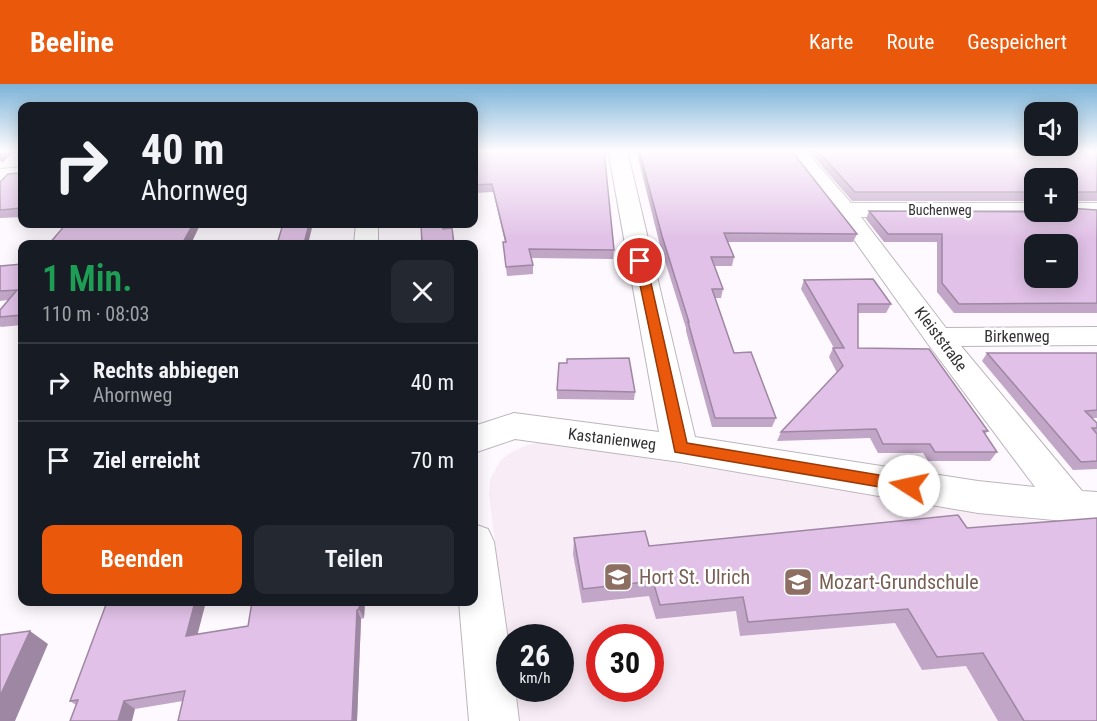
<!DOCTYPE html>
<html lang="de">
<head>
<meta charset="utf-8">
<style>
  body { margin:0; font-family:"Roboto Condensed",sans-serif; background:#242831; color:#f1f3f6; height:100vh; display:flex; flex-direction:column; font-size:22px; white-space:nowrap }
  * { box-sizing:border-box; margin:0 }
  p { font-size:20px; color:#9ea1a6 }
  .icon { flex:none; width:33px; height:33px; fill:none; stroke:currentColor; stroke-width:2; stroke-linecap:round; stroke-linejoin:round }
  .map { position:relative; flex:1; overflow:hidden }
  .side { position:absolute; left:18px; top:156px; width:460px; height:366px; display:flex; flex-direction:column; background:#171b24; border-radius:12px; box-shadow:0 3px 15px #0003 }
  .side>* { flex:none }
  .top-card { position:absolute; left:18px; top:18px; width:460px; height:126px; border-radius:12px; box-shadow:0 3px 15px #0003; background:#171b24; color:#f1f3f6; overflow:hidden }
  .controls { position:absolute; left:1024px; top:18px; display:grid; gap:12px }
  .controls a { display:grid; place-items:center; width:54px; height:54px; border-radius:12px; background:#171b24; box-shadow:0 3px 15px #0003; font-size:30px }
  .speed { position:absolute; left:496px; top:540px; display:flex; gap:12px; font-size:30px; font-weight:700; text-align:center }
  .speed>* { display:grid; place-content:center; width:78px; height:78px; border-radius:50%; background:#171b24; box-shadow:0 3px 15px #0003; line-height:1 }
  .speed small { font-size:15px; font-weight:400 }
  .speed .limit { border:9px solid #d22; background:#fff; color:#111 }
  .pin { position:absolute; display:grid; place-items:center; width:51px; height:51px; color:#fff; margin:-26px; border:3px solid #fff; border-radius:50%; box-shadow:0 2px 6px #0007 }
  .me { position:absolute; width:66px; margin:-33px; rotate:280deg; stroke-linejoin:round; filter:drop-shadow(0 0 4px #0008) }
  .turn { display:flex; align-items:center; gap:21px; height:126px; padding:0 24px; font-size:27px }
  .turn .icon { width:78px; height:78px; stroke-width:2.5 }
  .turn b { display:block; font-size:42px; line-height:51px }
  .round { display:grid; place-items:center; flex:none; width:63px; height:63px; border-radius:12px; background:#242831 }
  .overview { display:flex; align-items:center; justify-content:space-between; height:102px; padding:0 24px }
  h1 { font-size:36px; font-weight:600; line-height:45px; color:#1e9e55 }
  .primary-button { display:flex; gap:12px; margin-top:auto; padding:12px 24px }
  .primary-button a { flex:1; height:69px; border-radius:12px; background:#ea580c; color:#fff; font-size:24px; font-weight:600; line-height:69px; text-align:center }
  .primary-button a+a { background:#242831; color:#f1f3f6 }
  ul { padding:0; list-style:none }
  li { display:flex; align-items:center; gap:18px; height:78px; padding:0 24px; border-top:2px solid #363941 }
  li div { flex:1 }
  li b { display:block; font-size:22px }
  li em { font-style:normal }
  header { display:flex; align-items:center; gap:36px; box-sizing:border-box; height:84px; padding:0 30px; background:#ea580c; color:#fff }
  header strong { font-size:28px }
  nav { display:flex; gap:33px; margin-inline-start:auto; font-size:21px }
  .map>svg:first-child { display:block }
</style>
</head>
<body>
<header>
<strong>Beeline</strong>
<nav><a>Karte</a><a>Route</a><a>Gespeichert</a></nav>
</header>
<div class="map">
<svg width="1097" height="637" viewBox="0 0 1097 637">
  <rect width="100%" height="100%" fill="#fef9fe"/>
  <path fill="#f8ecf7" fill-rule="evenodd" d="M544,358l527,84 26,195h-580l-4,-32 48,-1v-50h-51v28l-21,-172 1,-14 10,-19 10,-8 17,-8zM600,554h51v50h-51z"/>
  <g fill="none" stroke-linecap="round" stroke-linejoin="round">
    <g stroke="#bcb6bb" stroke-width="2">
      <path id="minor" d="M608,66h19l68,287 283,44 57,6 -107,-143 -93,-131 -49,-63h19l46,53h184v9h10l-2,3 -8,2h-174l85,111 151,-1v18l-136,1 121,145 15,1v32l-119,-11 -298,-51 -165,-23 -41,14v-27l40,-13 145,19z
        M22,83v12l-22,2v-12z
        M1068,119h29v14l-37,-2 -2,-3h10z
        M356,140h22v20h-24z
        M474,440l14,5 6,13 16,112v34h5l4,33h-50l-10,-119h15z"/>
    </g>
    <use href="#minor" fill="#fff" fill-rule="evenodd"/>
  </g>
  <path fill="#c2a6c7" d="M474,66l140,100 -1,9 -82,-1 2,7v9l-26,2 -3,-25 -1,-9h2l-12,-50 -19,1z
    M636,66h155l66,84 -4,8h-125l6,15 -2,9h-18l9,23 -2,9h-6l19,55 42,65 -4,9h-60l-26,-96v-3l-26,-83z
    M808,66h289v51h-26l-3,5v-28h-33v23h-183z
    M22,77v56l-22,1v-36l19,-9z
    M1097,126v103h-143l-17,-21v-50h-53l-18,-23 3,-8z
    M22,180v61l-21,2 -1,-1v-16l8,-10 -8,1v-35z
    M804,196l87,24 -5,9h-28v35l130,83 -3,3 12,18 -7,9h-62l-5,-8h-45l-8,-15 -93,3 4,-9 56,-59 -8,-16 4,-9h1l-33,-59z
    M987,269h110v65h-5l5,5v46l-24,1 -91,-109z
    M557,306l78,2 -1,8 -77,-1z
    M958,431l139,206h-99l-32,-55 -44,4 -27,-47 -155,13 -4,-25 -80,8 -7,-23 -67,7 -9,-49 1,-16 75,8z
    M252,518h113l-1,16 -3,1 -4,102h-179l5,-20 -48,8 -59,-4 -6,-4 128,-67 50,-8z"/>
  <path fill="#9e87a2" d="M3,66h13l-14,13 -2,-3v-7z
    M193,140h6l1,1 -9,19h-9z
    M309,140h4l-5,20h-4z
    M195,518h11l-11,42 -9,-8z
    M360,518h5l-1,16 -5,-9z
    M357,526l4,9 -4,102h-5z
    M30,547l18,13 -33,77h-15v-25z
    M124,617l11,8 -3,12h-14z"/>
  <path fill="#e1c1e7" stroke="#9e87a2" stroke-width="1.5" fill-rule="evenodd" d="M474,66h130l10,100 -85,-1 4,16 -27,2 -3,-25h3l-14,-58 -18,1z
    M639,66h152l66,84 -133,-1 10,24h-23l12,32h-11l22,64 17,-1 25,66h-61l-27,-96h1l-27,-86z
    M817,66h280v42h-24l-2,9 -3,1v-24h-33v14h-180z
    M22,77v47l-22,2v-28l8,-8 11,-1v-9z
    M1068,124l29,2v93l-138,1 -17,-21v-49h-54l-19,-23 199,1zM1035,160h33v34h-33z
    M66,140h127l-11,20h-133z
    M283,140h26l-5,20h-27z
    M421,140h21l1,5 9,-1 2,16h-32z
    M22,180v51l-22,2v-7l17,-20 -17,1v-25z
    M873,195l18,25h-33v44l71,1 59,82h-5l14,21h-62l-5,-8h-47l-7,-15 -95,3 62,-66 -10,-18h11l-40,-68z
    M987,269h110v57l-12,1 12,12v5h-5l5,6v27l-16,1z
    M629,274l6,34 -78,-2 2,-27h8v-4z
    M958,431l9,13 130,-10v203h-73l-41,-68 -46,4 -29,-48 -160,13 -5,-25 -83,8 -7,-24 -70,8 -9,-51 71,-7 4,15z
    M107,518h88l-9,34 62,-10 4,-24h108l-1,7 -2,1 -5,111h-174l7,-30 -61,10 -6,20h-48l8,-21 -8,1z
    M30,547l-30,65v-61z"/>
  <linearGradient id="sky" x2="0" y2="1"><stop stop-color="#7bb3d8"/><stop offset="0.43" stop-color="#fffcff"/><stop offset="1" stop-color="#fffcff" stop-opacity="0"/></linearGradient>
  <rect width="1097" height="155" fill="url(#sky)"/>
  <path fill="#ea580c" stroke="#983908" stroke-width="1.5" d="M640,174l6,3 41,182 222,37 5,2 3,4 -3,4 -5,2 -234,-40 -40,-191z"/>
  <defs>
    <g id="school-square" transform="scale(1.5)"><rect x="-9" y="-9" width="18" height="18" rx="4" fill="#8d6e63" stroke="#fff"/><path d="M0-5L7-2L0 1L-7-2ZM-4 1L0 2.5L4 1V4Q0 6-4 4Z" fill="#fff"/></g>
  </defs>
  <g fill-rule="evenodd">
    <use href="#school-square" x="618" y="493"/>
    <use href="#school-square" x="798" y="498"/>
  </g>
  <g text-anchor="middle" dominant-baseline="central" stroke-width="5" stroke-linejoin="round" paint-order="stroke">
    <g font-size="14" fill="#343134" stroke="#fff">
      <text x="940" y="126">Buchenweg</text>
    </g>
    <g font-size="16" fill="#343134" stroke="#fff">
      <text x="1017" y="252">Birkenweg</text>
      <text transform="translate(941 255) rotate(53)">Kleiststraße</text>
      <text transform="translate(612 355) rotate(7)">Kastanienweg</text>
    </g>
    <g font-size="20" fill="#785e54" stroke="#fff" text-anchor="start">
      <text x="639" y="493">Hort St. Ulrich</text>
      <text x="819" y="498">Mozart-Grundschule</text>
    </g>
  </g>
</svg>
<div class="controls">
<a><svg class="icon" aria-label="sound" viewBox="0 0 24 24"><path d="M4 9h4l5-4v14l-5-4H4zM17 9q2 3 0 6"/></svg></a>
<a>+</a>
<a>−</a>
</div>
<div class="speed"><div>26<small>km/h</small></div><div class="limit">30</div></div>
<div class="pin" style="left:640px;top:177px;background:#d93025"><svg class="icon" aria-label="arrive" viewBox="0 0 24 24"><path d="M6 21V4h12l-3 4 3 4H6"/></svg></div>
<svg class="me" style="left:909px;top:402px" viewBox="-20 -20 40 40"><circle r="19" fill="#fff"/><path d="M0-13L10 11 0 6-10 11z" fill="#ea580c"/></svg>
<div class="top-card">
<div class="turn"><svg class="icon" aria-label="right" viewBox="0 0 24 24"><path d="M7 20v-9h11M14 6l5 5-5 5"/></svg><div><b>40 m</b>Ahornweg</div></div>
</div>
<section class="side">
<div class="overview"><div><h1>1 Min.</h1><p>110 m · 08:03</p></div><a class="round"><svg class="icon" aria-label="close" viewBox="0 0 24 24"><path d="M6 6l12 12M18 6L6 18"/></svg></a></div>
<ul>
<li><svg class="icon" aria-label="right" viewBox="0 0 24 24"><path d="M7 20v-9h11M14 6l5 5-5 5"/></svg><div><b>Rechts abbiegen</b><p>Ahornweg</p></div><em>40 m</em></li>
<li><svg class="icon" aria-label="arrive" viewBox="0 0 24 24"><path d="M6 21V4h12l-3 4 3 4H6"/></svg><div><b>Ziel erreicht</b></div><em>70 m</em></li>
</ul>
<div class="primary-button"><a>Beenden</a><a>Teilen</a></div>
</section>
</div>
</body>
</html>
